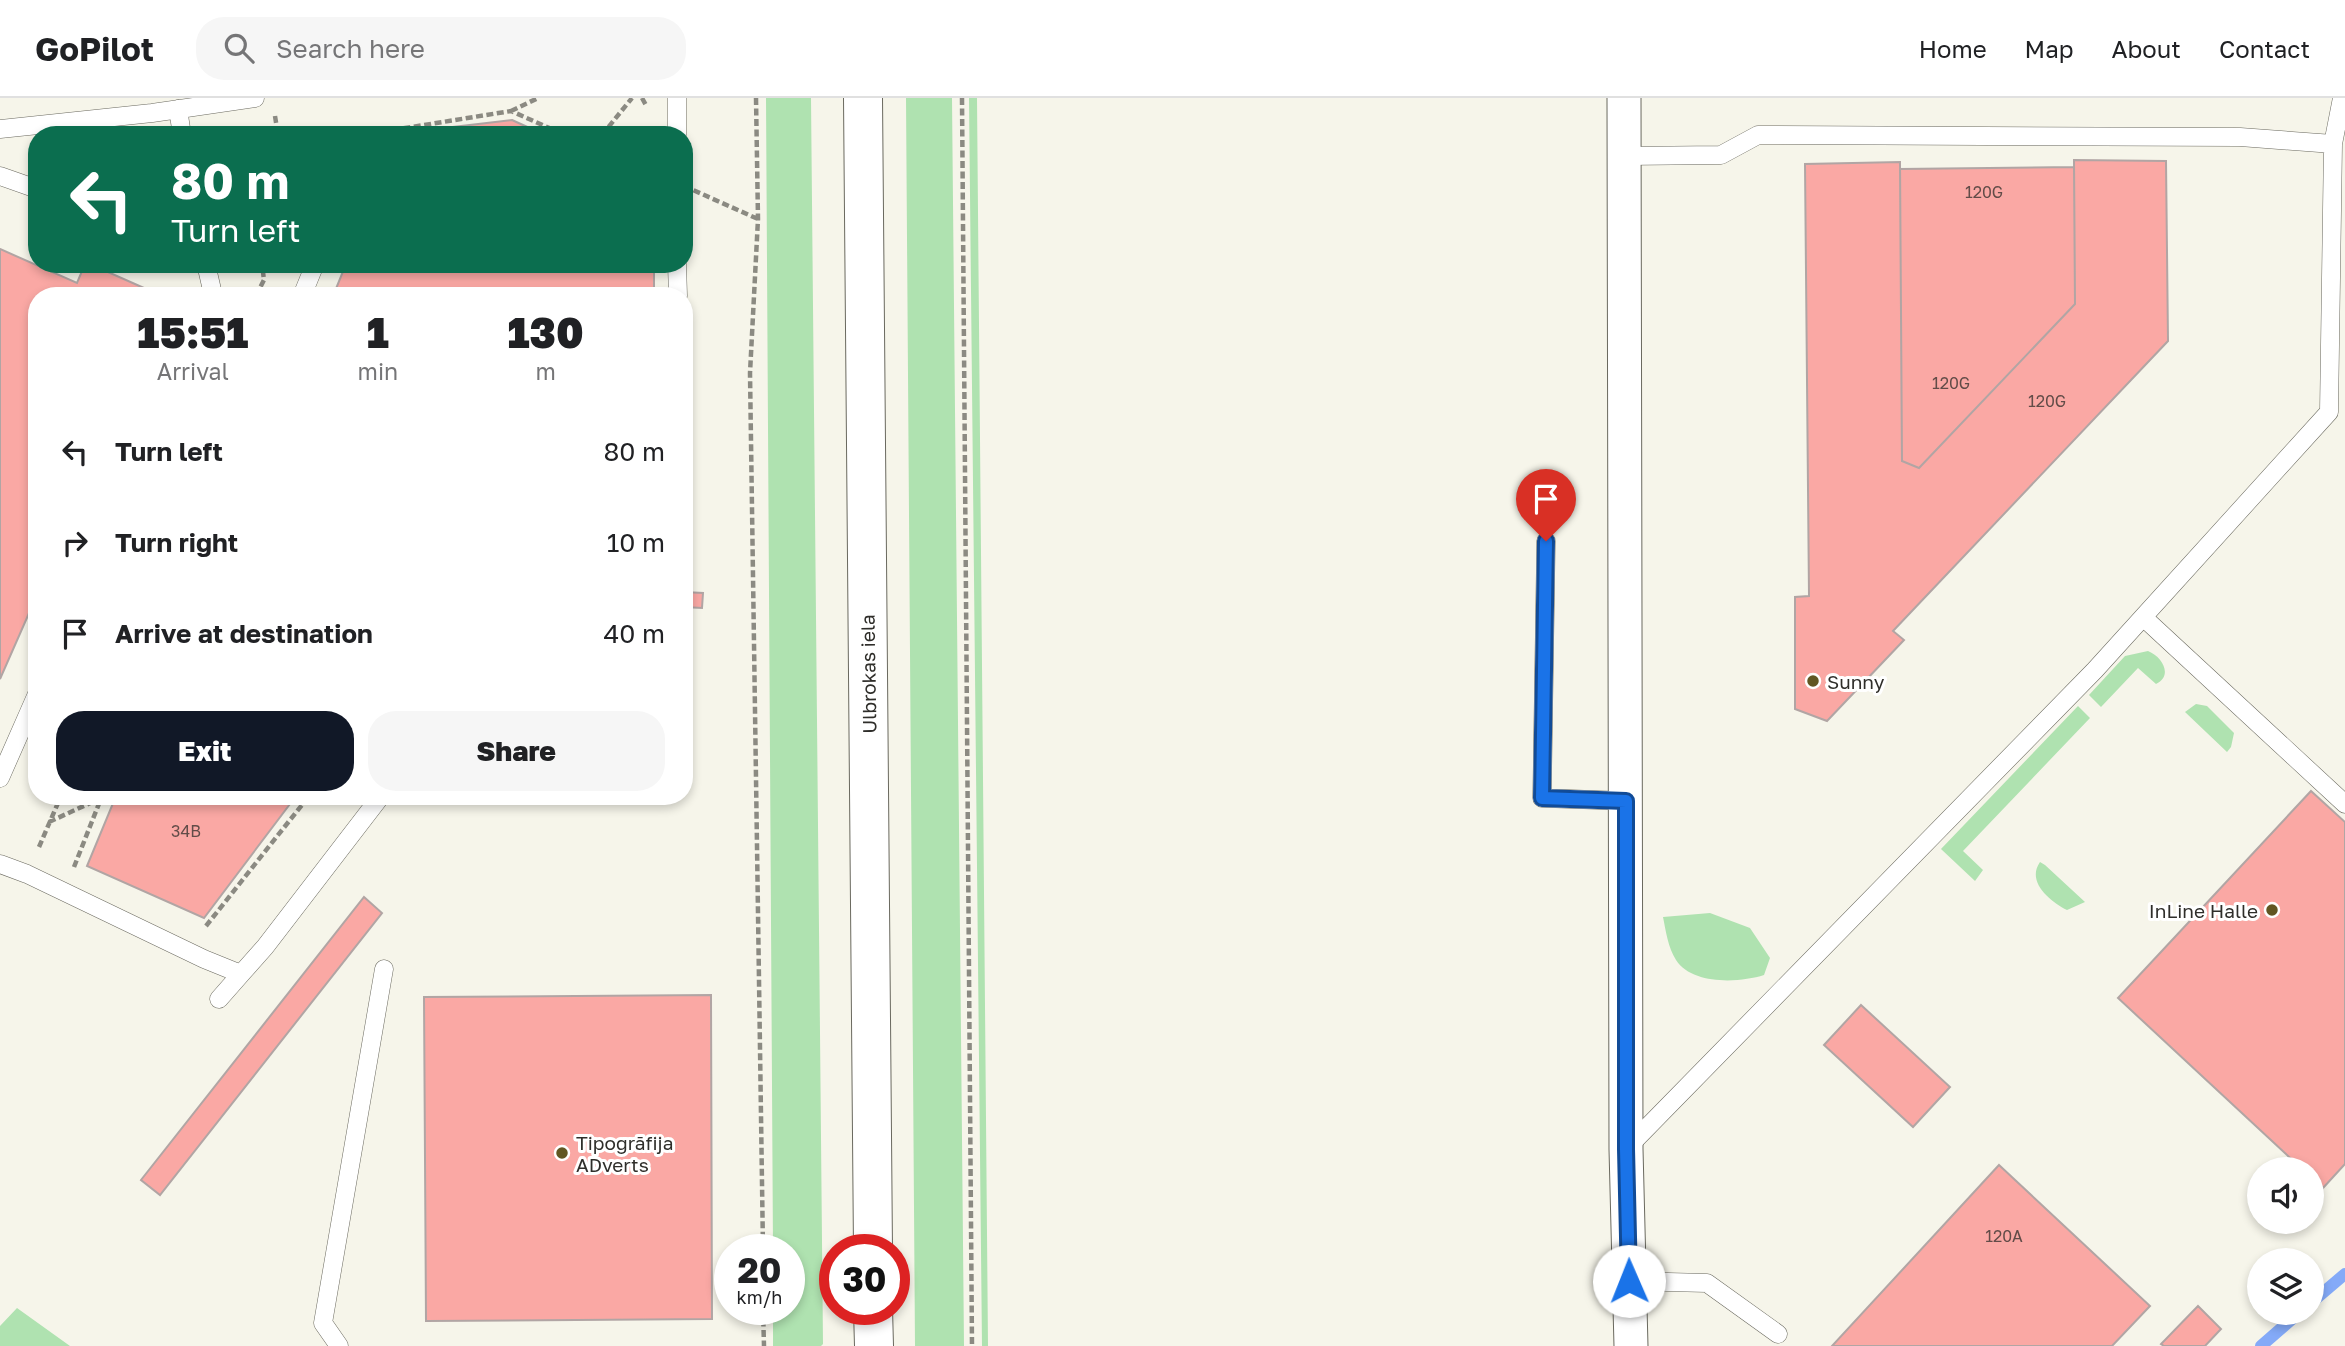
<!DOCTYPE html>
<html lang="en">
<head>
<meta charset="utf-8">
<style>
  body { margin:0; font-family:"Golos Text",sans-serif; background:#f6f6f6; color:#202124; height:100vh; display:flex; flex-direction:column; font-size:26px; white-space:nowrap }
  * { box-sizing:border-box; margin:0 }
  p { font-size:23px; color:#757577 }
  .icon { flex:none; width:38px; height:38px; fill:none; stroke:currentColor; stroke-width:2; stroke-linecap:round; stroke-linejoin:round }
  .map { position:relative; flex:1; overflow:hidden }
  .sheet { position:absolute; left:28px; top:189px; width:665px; height:518px; display:flex; flex-direction:column; background:#fff; border-radius:28px; box-shadow:0 4px 10px #0003 }
  .sheet>* { flex:none }
  .hud { position:absolute; left:28px; top:28px; width:665px; height:147px; border-radius:28px; box-shadow:0 4px 10px #0003; background:#0b6e4f; color:#fff; overflow:hidden }
  .controls { position:absolute; left:2247px; top:1059px; display:grid; gap:14px }
  .controls a { display:grid; place-items:center; width:77px; height:77px; border-radius:50%; background:#fff; box-shadow:0 4px 10px #0003; font-size:35px }
  .speed { position:absolute; left:714px; top:1136px; display:flex; gap:14px; font-size:35px; font-weight:700; text-align:center }
  .speed>* { display:grid; place-content:center; width:91px; height:91px; border-radius:50%; background:#fff; box-shadow:0 4px 10px #0003; line-height:1 }
  .speed small { font-size:18px; font-weight:400 }
  .speed .limit { border:10px solid #d22; background:#fff; color:#111 }
  .pin { position:absolute; display:grid; place-items:center; width:60px; height:60px; color:#fff; margin:-72px -30px; border-radius:50% 50% 50% 0; rotate:-45deg; box-shadow:0 0 7px #0007 }
  .pin .icon { rotate:45deg }
  .me { position:absolute; width:77px; margin:-38px; rotate:359deg; stroke-linejoin:round; filter:drop-shadow(0 0 5px #0008) }
  .turn { display:flex; align-items:center; gap:24px; height:147px; padding:0 28px; font-size:32px }
  .turn .icon { width:91px; height:91px; stroke-width:2.5 }
  .turn b { display:block; font-size:49px; line-height:60px }
  .eta { display:flex; justify-content:space-evenly; align-items:center; height:119px; text-align:center }
  .eta b { font-size:42px; font-weight:800; line-height:49px }
  .action { display:flex; gap:14px; margin-top:auto; padding:14px 28px }
  .action a { flex:1; height:80px; border-radius:28px; background:#111827; color:#fff; font-size:28px; font-weight:800; line-height:80px; text-align:center }
  .action a+a { background:#f6f6f6; color:#202124 }
  ul { padding:0; list-style:none }
  li { display:flex; align-items:center; gap:21px; height:91px; padding:0 28px }
  li div { flex:1 }
  li b { display:block; font-size:26px }
  li em { font-style:normal }
  header { display:flex; align-items:center; gap:42px; box-sizing:border-box; height:98px; padding:0 35px; background:#fff; border-bottom:2px solid #e0e0e0 }
  header strong { font-size:33px }
  nav { display:flex; gap:38px; margin-inline-start:auto; font-size:24px }
  .search { width:490px; height:63px; background:#f6f6f6; display:flex; align-items:center; gap:18px; box-sizing:border-box; padding:0 24px; border-radius:28px; color:#757577; font-size:26px }
  .map>svg:first-child { display:block }
</style>
</head>
<body>
<header>
<strong>GoPilot</strong>
<div class="search"><svg class="icon" aria-label="search" viewBox="0 0 24 24"><circle cx="10" cy="10" r="6"/><path d="M15 15l6 6"/></svg>Search here</div>
<nav><a>Home</a><a>Map</a><a>About</a><a>Contact</a></nav>
</header>
<div class="map">
<svg width="2345" height="1248" viewBox="0 0 2345 1248">
  <rect width="100%" height="100%" fill="#f6f5ea"/>
  <path fill="#afe2b0" d="M766,0h45l12,1246 -2,2h-48v-37h16v-59l-16,-1z
    M906,0h46l12,1248h-49z
    M969,0h8l11,1248h-6z
    M2148,553c15,6 25,25 8,33l-18,-16 -37,39 -12,-12 36,-39z
    M2196,606l11,2 27,27 -3,14 -4,5 -42,-40z
    M2078,608l12,12 -127,133 20,19 -8,11 -34,-32z
    M2040,764l5,3 40,37 -18,8c-17,-9 -41,-28 -27,-48z
    M1710,815l40,15 20,30 -6,17c-25,8 -72,10 -88,-15 -8,-13 -10,-28 -13,-43z
    M17,1210l53,38h-70v-20z"/>
  <g fill="none" stroke-linecap="round" stroke-linejoin="round">
    <path stroke="#84aaf8" stroke-width="12" d="M2312,1204l33,-28
      M2261,1248l39,-34"/>
  </g>
  <path fill="#faa8a4" stroke="#b1a5a4" stroke-width="2" d="M512,22l33,15h-144l1,-2z
    M2074,62l92,1 2,180 -275,290 11,9 -77,81 -32,-12v-112l14,-1 -4,-432 95,-2 2,299 17,7 156,-164z
    M2074,69l1,137 -156,164 -17,-7 -2,-292z
    M0,151l77,34 8,-19h5l72,32h-125v299l-37,84z
    M346,166h308v32h-321z
    M684,494l19,1 -1,15 -18,-1z
    M2311,693l34,31v342l-22,24 -11,-10v-9h-10l-184,-171z
    M116,698h180l-92,122 -117,-52z
    M364,799l18,16 -222,282 -19,-15z
    M711,897l1,324 -286,2 -2,-324z
    M1861,907l89,82 -37,40 -89,-82z
    M1999,1067l151,141 -38,40h-280z
    M2198,1208l23,23 -16,17h-41l-3,-2z"/>
  <g fill="none" stroke-linecap="round" stroke-linejoin="round">
    <g stroke="#6a695f" stroke-width="19">
      <path id="service" d="M677,0v37
        M178,11l4,26
        M0,31l152,-16 103,-15
        M2333,46l9,-46
        M1624,58l97,-1 37,-20 482,2 93,7 -4,268 -234,258 -469,479
        M0,78l37,13
        M206,166l6,26 -2,6
        M677,166l1,32
        M302,198l13,-32
        M1546,443l-4,257 84,3
        M2143,519l202,187
        M0,680l37,-84
        M0,766l27,10 177,85 37,15 24,-27 116,-151
        M219,901l22,-25
        M1629,1183l78,2 71,51
        M339,1248l-16,-23 61,-354"/>
    </g>
    <g stroke="#6a695f" stroke-width="35">
      <path id="minor" d="M1624,0l2,1051 5,197"/>
    </g>
    <g stroke="#6a695f" stroke-width="40">
      <path id="secondary" d="M863,0l10,1152
        M873,1211l1,37"/>
    </g>
    <path stroke="#8b8a82" stroke-width="4.5" stroke-dasharray="7 3.5" stroke-linecap="butt" d="M642,0l5,9
      M756,0l2,121 -8,154 13,877
      M962,0l10,1248
      M511,13l27,-13
      M275,18l3,19
      M362,37l149,-24 54,24
      M602,37l30,-37
      M684,88l74,33
      M256,198l8,-16 -2,-16
      M49,724l52,-24
      M39,749l22,-51
      M74,769l28,-71
      M206,828l103,-130
      M763,1211l1,37"/>
    <use href="#service" stroke="#fff" stroke-width="18"/>
    <use href="#minor" stroke="#fff" stroke-width="33"/>
    <use href="#secondary" stroke="#fff" stroke-width="38"/>
  </g>
  <g fill="none" stroke-linecap="round" stroke-linejoin="round">
    <g stroke="#114b97" stroke-width="18">
      <path id="route" d="M1546,443l-4,257 84,3v348l3,132"/>
    </g>
    <use href="#route" stroke="#1a73e8" stroke-width="12"/>
  </g>
  <g fill="#615622" stroke="#fff" stroke-width="2.5">
    <circle cx="1813" cy="583" r="7"/>
    <circle cx="2272" cy="812" r="7"/>
    <circle cx="562" cy="1055" r="7"/>
  </g>
  <g text-anchor="middle" dominant-baseline="central" stroke-width="6" stroke-linejoin="round" paint-order="stroke">
    <g font-size="16" fill="#624c48">
      <text x="1984" y="94">120G</text>
      <text x="1951" y="285">120G</text>
      <text x="2047" y="303">120G</text>
      <text x="186" y="733">34B</text>
      <text x="2004" y="1138">120A</text>
    </g>
    <g font-size="19" fill="#2f2e2a" stroke="#fff">
      <text transform="translate(868 576) rotate(-91)">Ulbrokas iela</text>
    </g>
    <g font-size="19" fill="#2f2e2a" stroke="#fff" text-anchor="start">
      <text x="1827" y="583">Sunny</text>
      <text x="2258" y="812" text-anchor="end">InLine Halle</text>
      <text x="576" y="1044">Tipogrāfija<tspan x="576" dy="22">ADverts</tspan></text>
    </g>
  </g>
</svg>
<div class="controls">
<a><svg class="icon" aria-label="sound" viewBox="0 0 24 24"><path d="M4 9h4l5-4v14l-5-4H4zM17 9q2 3 0 6"/></svg></a>
<a><svg class="icon" aria-label="layers" viewBox="0 0 24 24"><path d="M12 4l9 5-9 5-9-5zM3 14l9 5 9-5"/></svg></a>
</div>
<div class="speed"><div>20<small>km/h</small></div><div class="limit">30</div></div>
<div class="pin" style="left:1546px;top:443px;background:#d93025"><svg class="icon" aria-label="arrive" viewBox="0 0 24 24"><path d="M6 21V4h12l-3 4 3 4H6"/></svg></div>
<svg class="me" style="left:1629px;top:1183px" viewBox="-20 -20 40 40"><circle r="19" fill="#fff"/><path d="M0-13L10 11 0 6-10 11z" fill="#1a73e8"/></svg>
<div class="hud">
<div class="turn"><svg class="icon" aria-label="left" viewBox="0 0 24 24"><path d="M17 20v-9H6M10 6l-5 5 5 5"/></svg><div><b>80 m</b>Turn left</div></div>
</div>
<section class="sheet">
<div class="eta">
<div><b>15:51</b><p>Arrival</p></div>
<div><b>1</b><p>min</p></div>
<div><b>130</b><p>m</p></div>
</div>
<ul>
<li><svg class="icon" aria-label="left" viewBox="0 0 24 24"><path d="M17 20v-9H6M10 6l-5 5 5 5"/></svg><div><b>Turn left</b></div><em>80 m</em></li>
<li><svg class="icon" aria-label="right" viewBox="0 0 24 24"><path d="M7 20v-9h11M14 6l5 5-5 5"/></svg><div><b>Turn right</b></div><em>10 m</em></li>
<li><svg class="icon" aria-label="arrive" viewBox="0 0 24 24"><path d="M6 21V4h12l-3 4 3 4H6"/></svg><div><b>Arrive at destination</b></div><em>40 m</em></li>
</ul>
<div class="action"><a>Exit</a><a>Share</a></div>
</section>
</div>
</body>
</html>
